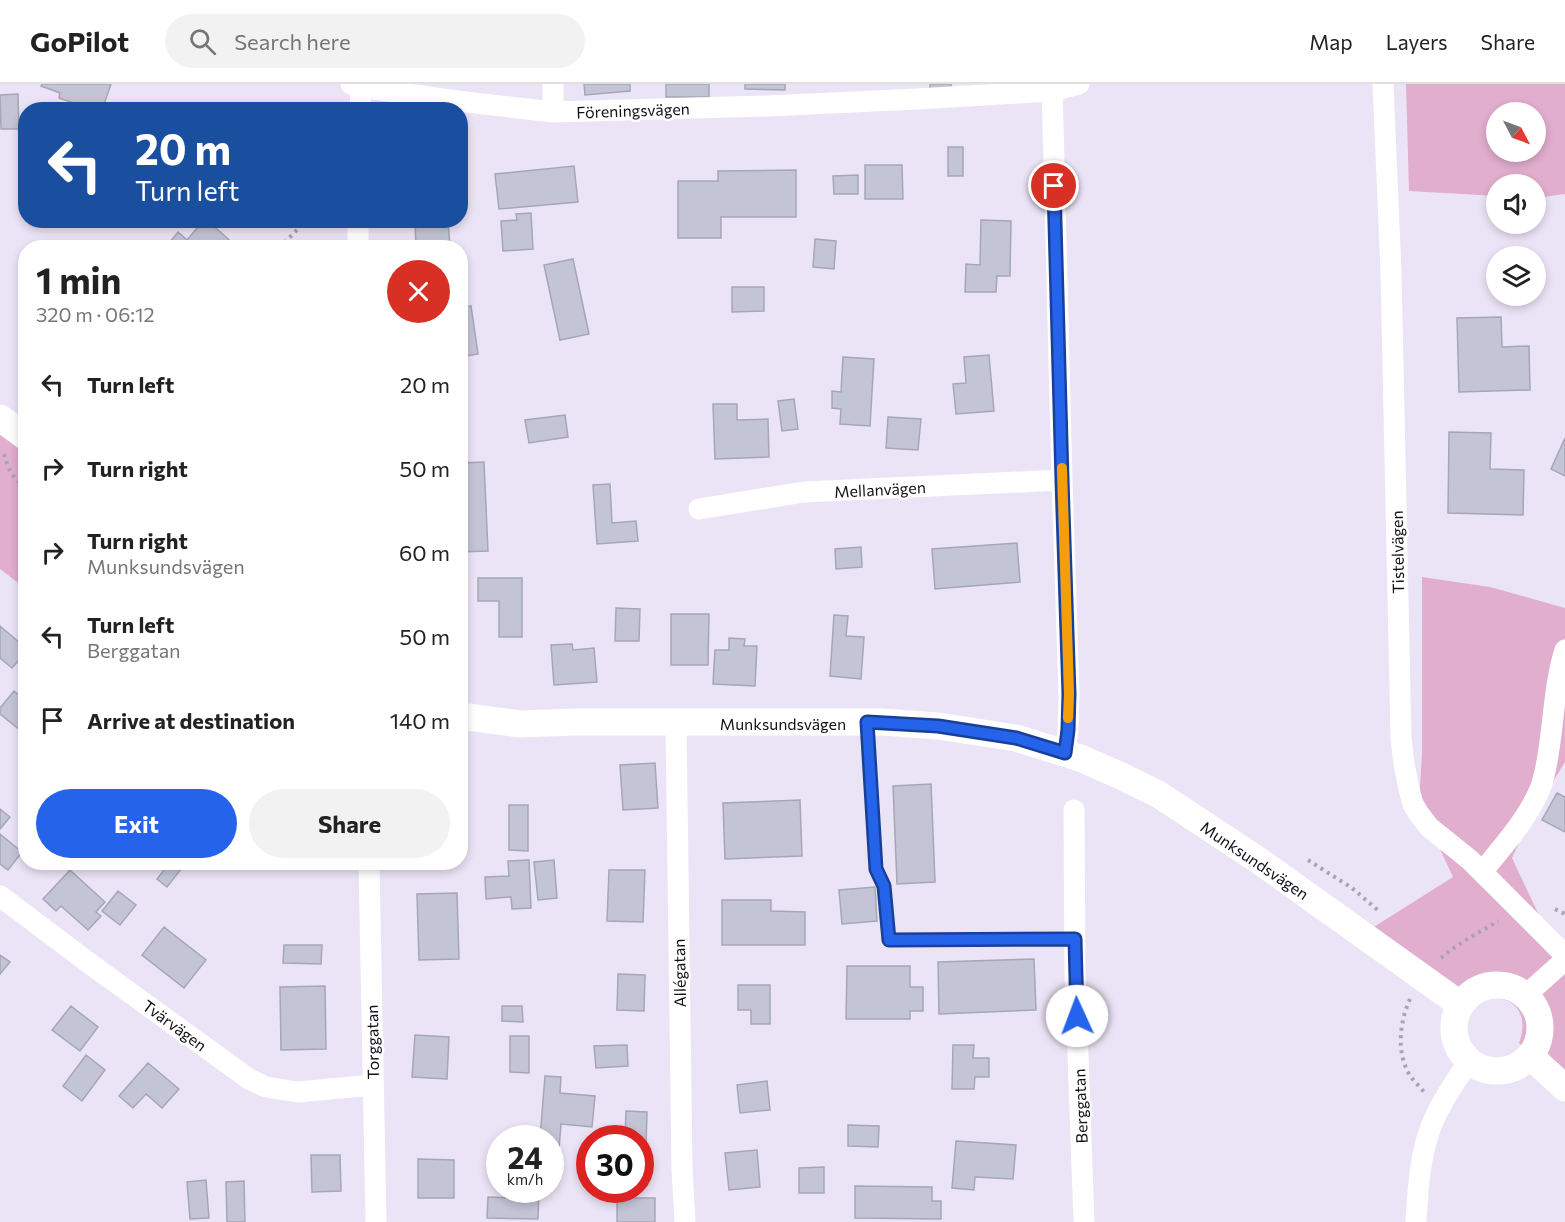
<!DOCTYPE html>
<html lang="en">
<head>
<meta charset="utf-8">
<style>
  body { margin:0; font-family:Commissioner,sans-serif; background:#f2f2f2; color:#222; height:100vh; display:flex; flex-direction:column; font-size:22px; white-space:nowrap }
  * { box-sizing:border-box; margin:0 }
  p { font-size:20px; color:#767676 }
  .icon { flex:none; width:33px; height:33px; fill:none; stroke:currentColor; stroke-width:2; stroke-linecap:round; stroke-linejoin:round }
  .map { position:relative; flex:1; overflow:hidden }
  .side { position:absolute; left:18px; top:156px; width:450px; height:630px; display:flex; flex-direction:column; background:#fff; border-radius:24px; box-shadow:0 3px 9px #0003 }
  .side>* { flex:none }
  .hud { position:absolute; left:18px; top:18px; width:450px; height:126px; border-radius:24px; box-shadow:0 3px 9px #0003; background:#1a4fa0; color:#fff; overflow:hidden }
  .needle { width:39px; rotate:131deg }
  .tools { position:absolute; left:1486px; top:18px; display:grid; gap:12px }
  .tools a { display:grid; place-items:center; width:60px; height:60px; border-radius:50%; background:#fff; box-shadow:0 3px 9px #0003; font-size:30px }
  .speed { position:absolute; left:486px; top:1041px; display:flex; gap:12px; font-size:30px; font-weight:700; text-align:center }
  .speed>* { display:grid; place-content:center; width:78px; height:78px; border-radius:50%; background:#fff; box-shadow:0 3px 9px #0003; line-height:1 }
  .speed small { font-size:15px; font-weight:400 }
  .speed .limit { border:9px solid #d22; background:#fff; color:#111 }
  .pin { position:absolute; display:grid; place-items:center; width:51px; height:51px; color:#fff; margin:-26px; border:3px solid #fff; border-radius:50%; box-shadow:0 2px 6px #0007 }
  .me { position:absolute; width:66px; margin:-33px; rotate:358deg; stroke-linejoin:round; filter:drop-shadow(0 0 4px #0008) }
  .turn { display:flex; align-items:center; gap:21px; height:126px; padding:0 18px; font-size:27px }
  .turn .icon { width:78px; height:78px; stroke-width:2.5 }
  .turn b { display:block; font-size:42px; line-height:51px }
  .round { display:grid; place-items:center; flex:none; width:63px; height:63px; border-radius:32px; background:#f2f2f2 }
  .overview { display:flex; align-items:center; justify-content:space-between; height:102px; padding:0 18px }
  h1 { font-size:36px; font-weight:700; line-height:45px }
  .action { display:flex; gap:12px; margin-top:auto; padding:12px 18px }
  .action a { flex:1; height:69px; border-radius:36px; background:#2563eb; color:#fff; font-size:24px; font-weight:700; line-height:69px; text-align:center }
  .action a+a { background:#f2f2f2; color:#222 }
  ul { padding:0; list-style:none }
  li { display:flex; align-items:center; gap:18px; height:84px; padding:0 18px }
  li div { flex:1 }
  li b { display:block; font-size:22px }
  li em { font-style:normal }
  header { display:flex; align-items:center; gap:36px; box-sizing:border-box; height:84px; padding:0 30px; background:#fff; border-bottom:2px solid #e0e0e0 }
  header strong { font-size:28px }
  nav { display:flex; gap:33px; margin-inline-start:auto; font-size:21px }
  .search { width:420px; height:54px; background:#f2f2f2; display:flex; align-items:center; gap:15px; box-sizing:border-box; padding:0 21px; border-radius:33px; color:#767676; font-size:22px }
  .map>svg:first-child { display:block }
</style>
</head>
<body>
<header>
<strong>GoPilot</strong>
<div class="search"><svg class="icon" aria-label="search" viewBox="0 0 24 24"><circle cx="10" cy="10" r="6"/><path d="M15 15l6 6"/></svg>Search here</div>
<nav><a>Map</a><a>Layers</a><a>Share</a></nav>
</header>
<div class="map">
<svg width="1565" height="1138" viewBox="0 0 1565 1138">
  <rect width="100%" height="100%" fill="#ebe4f6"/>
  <path fill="#e1aecd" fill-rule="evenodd" d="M1406,0h159v110l-29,4v-14h-39v12l-88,-5zM1497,28h39v40h-39z
    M0,332l25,18v154l-25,-19z
    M1422,493l68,10 75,21v154l-35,57 -18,39 34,72 19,18v136l-46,-41c8,-20 3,-42 -22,-45 -4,0 -10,0 -14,2 -4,2 -8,7 -11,10l-103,-80 84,-53 -34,-73 3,-51z"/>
  <path fill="#c3c4d6" stroke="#a5a6b7" stroke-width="1.5" d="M42,0h69l-9,26h-8l-35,-12 1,-5 -19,-7z
    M584,0h46v7l-45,4z
    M666,0h43v13h-43z
    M745,0h40v6l-40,-1z
    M930,0h21v7h-21z
    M18,10l1,35h-18l-1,-34z
    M948,63h15v29h-15z
    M865,81h37l1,34h-38z
    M574,82l4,36 -79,7 -4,-35z
    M796,86v47h-75v21h-43v-57h40v-10z
    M858,91v19h-24l-1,-18z
    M531,129l2,36 -30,2 -2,-30 16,-1 -1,-6z
    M204,136h3l31,28h-73l13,-16 9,8z
    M415,136h33l2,28h-34z
    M981,136l30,1 -1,55h-13l-1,16h-31l1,-28 14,1z
    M815,155l21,2 -2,28 -21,-2z
    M573,175l16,75 -29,6 -16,-75z
    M732,203h32v24l-32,1z
    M471,222l7,48 -18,3v-49z
    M1501,233l1,30 27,-1 1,44 -71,2 -2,-74z
    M989,271l5,56 -38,3 -3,-30 13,-1 -2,-26z
    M843,273l31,2 -4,67 -30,-2 1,-15 -9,-1v-17l9,1z
    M794,315l4,30 -16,2 -4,-30z
    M713,320h24v16l31,-1 1,38 -54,2z
    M565,331l3,22 -39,6 -4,-23z
    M888,333l33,2 -3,31 -32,-2z
    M1449,348l42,1 -1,36 34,1 -1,45 -75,-2z
    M1565,354v38l-14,-7z
    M484,378l4,89 -28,1v-89z
    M610,400l2,39 24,-2 2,20 -41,3 -4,-59z
    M1017,459l3,39 -85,7 -3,-40z
    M861,463l1,20 -26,2 -1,-20z
    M478,494h44v59h-23v-36h-21z
    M616,524l24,1 -1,32h-24z
    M671,530h38l-1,51h-37z
    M834,531l14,1 -2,20 18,1 -3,42 -31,-3z
    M0,542l26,22v4l-14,16 -12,-10z
    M729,554l16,1 -1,7h13l-2,40 -42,-2 2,-34h14z
    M572,560l1,6 21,-2 3,34 -43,3 -3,-40z
    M14,607l12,10 -2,3 2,2 -1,28 -25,-20v-6z
    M655,679l3,45 -35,2 -3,-45z
    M931,700l4,98 -38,2 -4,-98z
    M1557,709l8,4v35l-23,-12z
    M800,716l2,56 -77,3 -2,-56z
    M509,721h19v46l-19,-1z
    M0,725l10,8 -10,12z
    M0,750l22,18 -14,18 -8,-6z
    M529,776l2,48 -19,1 -1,-12 -25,2 -1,-22 24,-1 -1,-15z
    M554,776l3,38 -19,2 -4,-38z
    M170,778h13l2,2 -18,23 -10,-8z
    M70,786l35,32 -9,10 5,4 -13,14 -27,-24 -5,5 -13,-12z
    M609,786h36l-2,52 -36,-1z
    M875,803l2,34 -35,3 -3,-34z
    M118,807l18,14 -16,20 -18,-14z
    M457,809l2,66 -40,1 -2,-66z
    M722,816h49v11l34,1v33h-83z
    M164,843l42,33 -22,28 -42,-33z
    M284,861h38l-1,19 -38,-1z
    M0,871l10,7 -10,12z
    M1034,875l2,51 -97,4 -1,-52z
    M847,882h63v21h13v24h-13v8h-64z
    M618,890l27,1 -1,36 -27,-1z
    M738,901h32v39h-19v-14h-13z
    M325,902l1,63 -45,1 -1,-63z
    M71,922l27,21 -18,24 -28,-21z
    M502,922h20l1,16 -21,-1z
    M415,951l34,2 -2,42 -35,-2z
    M510,952h19v37l-19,-1z
    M627,961l1,21 -32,2 -2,-22z
    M953,961h21l-1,13h16v19h-14l-1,12h-22z
    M86,971l19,15 -23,31 -19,-15z
    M148,979l31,26 -17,19 -16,-14 -13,14 -14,-12z
    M545,992l16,1 -1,16 35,3 -3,31 -31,-3 -2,25 -9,-1v-10h-10z
    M767,997l3,29 -30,3 -3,-28z
    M626,1027l21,1 -1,34h-6v-8h-15z
    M848,1041l31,1 -1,21 -30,-1z
    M956,1057l60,4 -3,34 -38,-2 -1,13 -22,-2z
    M757,1066l3,37 -31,3 -4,-37z
    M311,1071h29l1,36 -29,1z
    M418,1075l36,1v38h-36z
    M824,1083v26h-25v-25z
    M206,1096l3,38 -19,1 -3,-37z
    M244,1097l1,41h-18l-1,-40z
    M855,1102l77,1v14h9v18l-86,-1z
    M514,1106h25l-1,29 -51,-1 1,-21 26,1z
    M617,1114h38v24h-38z"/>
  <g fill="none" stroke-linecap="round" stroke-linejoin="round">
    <path stroke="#a9a4b2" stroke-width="4" stroke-dasharray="3 4.5" stroke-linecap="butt" d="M279,164l28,-28
      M4,370c4,13 8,26 22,32
      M1308,776l44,28 28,24
      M1555,825l10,5
      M1441,874c17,-15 38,-25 57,-37
      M1410,915c-11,24 -14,56 1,78 4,5 9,10 13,15"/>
    <path stroke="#fff" stroke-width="10" d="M867,639l9,146 8,17 5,54 186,-1"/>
    <path stroke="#fff" stroke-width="21" d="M351,0l10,3 88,13 104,12 214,-6 150,-7 135,-8 27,-7
      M1052,0l10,396 7,214 -1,36 -3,23
      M1383,0l8,188 10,466 3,26 5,25 4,15 6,10 10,13 41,33 95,95
      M360,26l1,-23
      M553,28v-28
      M358,164v-28
      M699,425l105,-17 258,-12
      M676,639l6,446 3,53
      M1074,726l1,163 9,249
      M369,778l7,360
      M1482,788c21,-26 45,-52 58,-83 5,-13 7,-26 9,-40 5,-33 6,-67 16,-99
      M0,812l93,70 156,113 17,8 32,5 75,-7
      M1526,911l39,-35
      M1416,1138c2,-35 4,-73 19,-105 9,-20 22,-38 34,-56"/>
    <path stroke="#fff" stroke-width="27" d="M0,334l26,19
      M460,632l60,8 55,-2h307l56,4 78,12 64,20 39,17 39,19 100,66 203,145
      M1454 944a43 43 0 1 1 86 0a43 43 0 1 1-86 0Z
      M1530,972l35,32"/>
  </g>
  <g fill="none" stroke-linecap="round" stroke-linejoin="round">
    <g stroke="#184099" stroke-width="15">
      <path id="route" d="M1054,102l8,294 7,214 -1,36 -3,23 -49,-15 -78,-12 -71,-4 9,147 8,17 5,54 186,-1 2,77"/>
    </g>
    <use href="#route" stroke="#2563eb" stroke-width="10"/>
    <path stroke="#f59e0b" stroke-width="10" d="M1062,384l7,226 -1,24"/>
  </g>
  <g text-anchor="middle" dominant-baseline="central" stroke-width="5" stroke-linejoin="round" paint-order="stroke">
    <g font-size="16" fill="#121016" stroke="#fff">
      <text transform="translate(633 26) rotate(-2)">Föreningsvägen</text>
      <text transform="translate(880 405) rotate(-3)">Mellanvägen</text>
      <text transform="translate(1397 468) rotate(-91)">Tistelvägen</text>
      <text x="783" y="639">Munksundsvägen</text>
      <text transform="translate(1255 776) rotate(34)">Munksundsvägen</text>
      <text transform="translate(679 889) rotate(-91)">Allégatan</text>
      <text transform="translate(175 941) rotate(36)">Tvärvägen</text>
      <text transform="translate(372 958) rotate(-91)">Torggatan</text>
      <text transform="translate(1080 1022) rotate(-92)">Berggatan</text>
    </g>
  </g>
</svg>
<div class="tools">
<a><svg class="needle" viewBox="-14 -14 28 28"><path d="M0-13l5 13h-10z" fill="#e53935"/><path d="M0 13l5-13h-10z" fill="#767676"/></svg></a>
<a><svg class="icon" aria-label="sound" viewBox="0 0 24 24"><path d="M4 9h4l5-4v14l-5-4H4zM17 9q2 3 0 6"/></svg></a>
<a><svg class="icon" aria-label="layers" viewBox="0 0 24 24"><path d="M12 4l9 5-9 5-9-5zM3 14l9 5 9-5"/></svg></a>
</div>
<div class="speed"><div>24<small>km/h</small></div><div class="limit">30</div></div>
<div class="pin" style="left:1054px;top:102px;background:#d93025"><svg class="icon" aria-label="arrive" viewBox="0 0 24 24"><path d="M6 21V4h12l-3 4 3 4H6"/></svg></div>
<svg class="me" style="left:1077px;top:932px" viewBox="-20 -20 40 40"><circle r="19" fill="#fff"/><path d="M0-13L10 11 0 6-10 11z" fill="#2563eb"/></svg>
<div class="hud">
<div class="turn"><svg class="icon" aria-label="left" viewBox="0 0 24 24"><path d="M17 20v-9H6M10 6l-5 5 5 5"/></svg><div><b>20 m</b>Turn left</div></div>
</div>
<section class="side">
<div class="overview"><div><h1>1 min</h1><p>320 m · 06:12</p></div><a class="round" style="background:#d93025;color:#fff"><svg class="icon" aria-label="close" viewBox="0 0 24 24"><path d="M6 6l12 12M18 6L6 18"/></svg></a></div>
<ul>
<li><svg class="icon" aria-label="left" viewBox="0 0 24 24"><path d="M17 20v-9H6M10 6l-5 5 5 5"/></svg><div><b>Turn left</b></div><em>20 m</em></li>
<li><svg class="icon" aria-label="right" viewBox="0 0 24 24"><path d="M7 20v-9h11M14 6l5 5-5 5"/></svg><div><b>Turn right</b></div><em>50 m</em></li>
<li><svg class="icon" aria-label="right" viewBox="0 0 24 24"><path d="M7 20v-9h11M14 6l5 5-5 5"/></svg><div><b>Turn right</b><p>Munksundsvägen</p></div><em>60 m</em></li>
<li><svg class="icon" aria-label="left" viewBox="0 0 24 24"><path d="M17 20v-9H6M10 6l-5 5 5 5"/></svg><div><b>Turn left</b><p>Berggatan</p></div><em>50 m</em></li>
<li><svg class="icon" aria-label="arrive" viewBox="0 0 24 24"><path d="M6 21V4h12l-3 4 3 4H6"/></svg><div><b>Arrive at destination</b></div><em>140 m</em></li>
</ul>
<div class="action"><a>Exit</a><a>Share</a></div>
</section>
</div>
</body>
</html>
